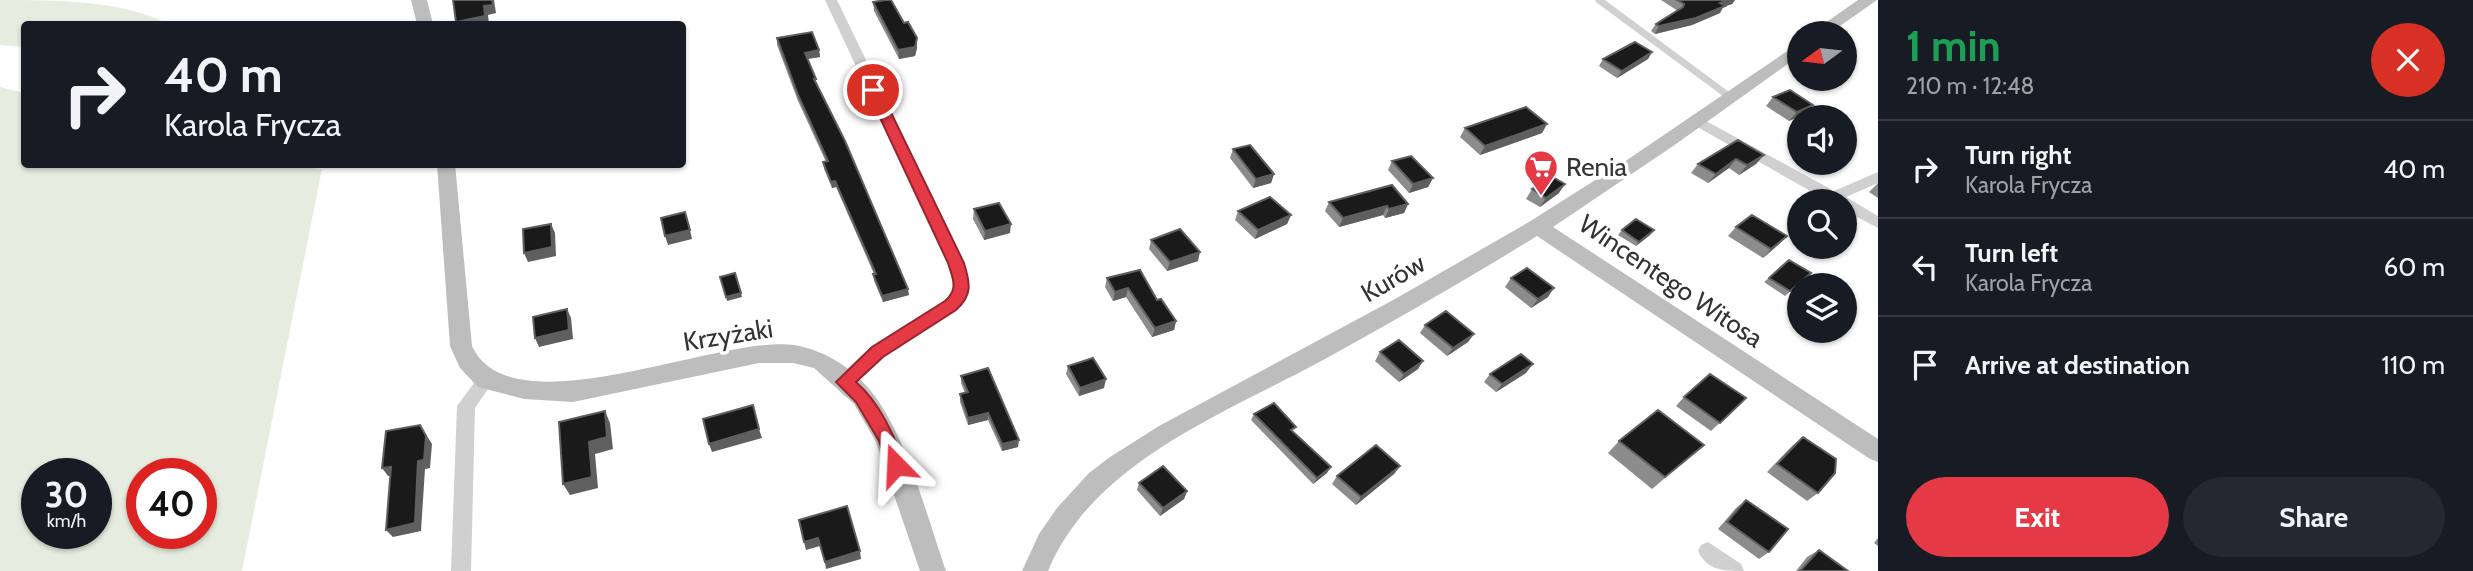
<!DOCTYPE html>
<html lang="en">
<head>
<meta charset="utf-8">
<style>
  body { margin:0; font-family:Cabin,sans-serif; background:#242831; color:#f1f3f6; height:100vh; display:flex; flex-direction:column; font-size:26px; white-space:nowrap }
  * { box-sizing:border-box; margin:0 }
  p { font-size:23px; color:#9ea1a6 }
  .icon { flex:none; width:38px; height:38px; fill:none; stroke:currentColor; stroke-width:2; stroke-linecap:round; stroke-linejoin:round }
  .map { position:relative; flex:1; overflow:hidden }
  .panel { display:flex; flex-direction:column; background:#171b24; width:595px }
  .panel>* { flex:none }
  .guide { position:absolute; left:21px; top:21px; width:665px; height:147px; border-radius:7px; box-shadow:0 2px 5px #0004; background:#171b24; color:#f1f3f6; overflow:hidden }
  .needle { width:46px; rotate:255deg }
  .fabs { position:absolute; left:1787px; top:21px; display:grid; gap:14px }
  .fabs a { display:grid; place-items:center; width:70px; height:70px; border-radius:50%; background:#171b24; box-shadow:0 2px 5px #0004; font-size:35px }
  .speed { position:absolute; left:21px; top:458px; display:flex; gap:14px; font-size:35px; font-weight:700; text-align:center }
  .speed>* { display:grid; place-content:center; width:91px; height:91px; border-radius:50%; background:#171b24; box-shadow:0 2px 5px #0004; line-height:1 }
  .speed small { font-size:18px; font-weight:400 }
  .speed .limit { border:10px solid #d22; background:#fff; color:#111 }
  .pin { position:absolute; display:grid; place-items:center; width:60px; height:60px; color:#fff; margin:-30px; border:4px solid #fff; border-radius:50%; box-shadow:0 2px 7px #0007 }
  .me { position:absolute; width:77px; margin:-38px; rotate:339deg; stroke-linejoin:round; filter:drop-shadow(0 0 5px #0008) }
  .turn { display:flex; align-items:center; gap:24px; height:147px; padding:0 28px; font-size:32px }
  .turn .icon { width:91px; height:91px; stroke-width:2.5 }
  .turn b { display:block; font-size:49px; line-height:60px }
  .round { display:grid; place-items:center; flex:none; width:74px; height:74px; border-radius:37px; background:#242831 }
  .headline { display:flex; align-items:center; justify-content:space-between; height:119px; padding:0 28px }
  h1 { font-size:42px; font-weight:700; line-height:52px; color:#1e9e55 }
  .primary-button { display:flex; gap:14px; margin-top:auto; padding:14px 28px }
  .primary-button a { flex:1; height:80px; border-radius:42px; background:#e63946; color:#fff; font-size:28px; font-weight:700; line-height:80px; text-align:center }
  .primary-button a+a { background:#242831; color:#f1f3f6 }
  ul { padding:0; list-style:none }
  li { display:flex; align-items:center; gap:21px; height:98px; padding:0 28px; border-top:2px solid #363941 }
  li div { flex:1 }
  li b { display:block; font-size:26px }
  li em { font-style:normal }
  main { display:flex; flex:1; min-height:0 }
  .map>svg:first-child { display:block }
</style>
</head>
<body>
<main>
<div class="map">
<svg width="1878" height="571" viewBox="0 0 1878 571">
  <rect width="100%" height="100%" fill="#fff"/>
  <path fill="#e6ecdf" fill-rule="evenodd" d="M0,0c53,0 123,0 168,24h-144v23l-24,-2z
    M0,87l24,6v71h234l64,5 -80,402h-242zM37,474h59v60h-59zM142,474h59v60h-59z"/>
  <g fill="none" stroke-linecap="round" stroke-linejoin="round">
    <path stroke="#d0d0d0" stroke-width="7" d="M1599,0l131,97"/>
    <path fill="#d0d0d0" fill-rule="evenodd" d="M825,0h12l127,263c5,19 7,32 -8,46l-73,48 -33,30 -6,2 -6,-2 -3,-5 3,-5 33,-30 73,-46c13,-12 8,-23 4,-38z
      M1697,116l137,75 44,-19v11l-32,14 32,19v12l-34,-18v-9h-16l-136,-77 -2,-3 2,-3z
      M486,373l6,2 2,5 -19,28 -4,163h-20l6,-165 23,-31z
      M1708,542l33,22 3,7c-19,0 -37,0 -46,-20l3,-6z"/>
    <path fill="#bdbdbd" fill-rule="evenodd" d="M411,0h16l6,24h-16z
      M1858,0h19l-47,33h-19z
      M1799,43v13l-123,88 -123,83 325,212v23l-8,-3 -333,-223c-69,43 -140,83 -212,123 -97,53 -232,102 -277,212h-26l17,-37 18,-26 32,-35 21,-16 49,-31 236,-127 134,-77 101,-64z
      M437,164h18l17,182c39,86 249,-12 322,-1 30,5 57,22 76,45 36,43 57,127 76,181h-26l-44,-129 -22,-38 -40,-36 -21,-5h-34l-186,39 -49,-3 -46,-12 -18,-19 -10,-22z"/>
  </g>
  <path fill="#8c8c8c" d="M1661,0h74l-3,4 -9,3 -3,6 -28,12 -37,9 -4,-3 5,-7 22,-13z
    M873,2l44,46 -2,8 -16,3 -25,-48z
    M777,38l42,12 1,7 -12,2 9,26 92,210 -26,7 -9,-21v-7l-38,-87 -4,1 -8,-19 -1,-7h3l-28,-61 -21,-56z
    M1652,52l-4,7 -31,19 -18,-12 4,-7z
    M1773,97l32,17 -16,7 -23,-15z
    M1547,124l-5,9 -62,22 -20,-18 5,-9z
    M1233,149l41,25 -3,9 -18,5 -23,-30z
    M1764,155l-8,9 -17,11 -10,-7 -21,15 -17,-10 7,-9z
    M1392,161l41,17 -5,9 -19,6 -21,-23z
    M1807,163h32l-21,8z
    M1878,183v15l-9,-6z
    M1532,189l27,4 -19,14 -14,-8z
    M1329,202l79,2 -4,9 -19,5 -2,-3 -44,12 -14,-16z
    M974,209l36,24 -26,7 -11,-21z
    M1238,211l53,4 -4,9 -32,15 -20,-19z
    M1736,227l51,9 -9,9 -15,13 -35,-22z
    M1622,230h32l-4,5 -14,11 -18,-11z
    M1151,240l47,21 -31,10 -18,-22z
    M1811,273l-26,23 -21,-14 5,-4z
    M1107,278l50,22 19,21 -2,9 -22,7 -26,-40 -13,4 -8,-14z
    M1511,278l37,19 -17,11 -26,-21z
    M1425,325l49,9 -6,8 -21,14 -27,-23z
    M1380,352l43,9 -5,8 -19,13 -24,-21z
    M1068,366l36,22 -25,8 -13,-22z
    M1526,373l-30,19 -12,-10 6,-8z
    M961,376l57,71 -16,4 -14,-31 -20,5 -8,-23v-8l5,-1 -4,-10z
    M1684,397l62,1 -35,33 -35,-25z
    M1254,414l39,18 34,41 -14,11 -62,-64z
    M1803,437l15,56 -11,8 -40,-29 26,-27z
    M1619,441l72,15 -39,33 -44,-36z
    M1400,466l-6,8 -38,31 -24,-21 5,-8z
    M1139,483l48,8 -3,8 -24,17 -23,-26z
    M1746,500l23,52 -10,7 -41,-30 18,-21z
    M1878,538v8l-4,-3z
    M1819,550l29,21h-52l11,-14z"/>
  <path fill="#5f5f5f" d="M492,0h2l2,13 -8,2 1,9h-32l-1,-2 28,-16z
    M1729,0h6l-3,4 -9,3 -3,6 -28,12 -37,9 4,-8z
    M917,38v10l-2,8 -16,3 -1,-9z
    M819,50l1,7 -14,2 -1,-6z
    M1652,52l-4,7 -31,19 5,-7z
    M1813,105l-8,9 -16,7 8,-9z
    M1547,124l-5,9 -62,22 5,-9z
    M1764,155l-8,9 -17,11 8,-10z
    M1736,159l-7,9 -21,15 8,-9z
    M1826,163h13l-21,8z
    M1274,174l-3,9 -18,5 3,-9z
    M1433,178l-5,9 -19,6 4,-9z
    M835,181l1,6 -4,1 -1,-6z
    M1565,184l-6,9 -19,14 6,-9z
    M1408,204l-4,9 -19,5 4,-9z
    M1387,206l-4,9 -44,12 4,-9z
    M1291,215l-4,9 -32,15 3,-9z
    M551,224l4,9 1,23 -28,6 -4,-9z
    M1011,224l-1,9 -26,7 1,-9z
    M690,230l2,9 -24,6 -3,-9z
    M1654,230l-4,5 -14,11 3,-4z
    M1787,236l-9,9 -15,13 8,-9z
    M1200,252l-2,9 -31,10 3,-9z
    M1128,288l-2,9 -13,4 2,-9z
    M1554,288l-6,9 -17,11 7,-9z
    M908,289l1,6 -26,7 -1,-6z
    M741,293l1,4 -15,4 -1,-4z
    M567,309l4,9 2,21 -34,8 -4,-9z
    M1176,321l-2,9 -22,7 3,-9z
    M1474,334l-6,8 -21,14 6,-8z
    M1423,361l-5,8 -19,13 5,-8z
    M1533,364l-7,9 -30,19 6,-8z
    M1106,379l-2,9 -25,8 1,-8z
    M605,411l5,12 3,26 -18,5 3,34 -28,7 -7,-11 26,-42z
    M988,413v7l-20,5v-7z
    M420,425l12,19 -2,24 -5,1 -4,62 -28,6 -7,-7z
    M759,429l3,9 -50,14 -3,-8z
    M1019,440l-1,7 -16,4v-7z
    M1400,466l-6,8 -38,31 5,-8z
    M391,467l7,8 -10,1 -6,-8z
    M1331,467l-4,6 -14,11 4,-6z
    M1187,491l-3,8 -24,17 3,-8z
    M818,538l2,8 -14,4 -2,-8z
    M860,551l1,8 -35,10 -1,-7z"/>
  <path fill="#1a1a1a" stroke="#5f5f5f" stroke-width="2" d="M453,0h39l1,5 -9,1 1,10 -29,6z
    M885,0h6l13,23 4,-1 9,16 -2,9 -17,3 -25,-48z
    M1677,0h52l-9,3 5,3 -29,12 -37,8 -3,-2 27,-17 1,-3z
    M812,32l7,18 -14,3 11,26h-2l31,62 63,148 -26,7 -9,-22h3l-41,-93 -4,1 -8,-20 5,-1 -30,-66 -21,-57z
    M1635,42l17,10 -30,19 -19,-12z
    M1790,90l23,15 -16,7 -24,-15z
    M1526,107l21,17 -62,22 -20,-18z
    M1738,140l26,15 -17,10 -11,-6 -20,15 -18,-10z
    M1250,145l24,29 -18,5 -23,-30z
    M1411,156l22,22 -20,6 -21,-23z
    M1551,176l14,8 -19,14 -14,-9z
    M1392,185l16,19 -19,5 -2,-3 -44,12 -14,-16z
    M1270,197l21,18 -33,15 -20,-19z
    M999,203l12,21 -26,7 -11,-22z
    M685,212l5,18 -25,6 -4,-18z
    M1752,215l35,21 -16,13 -35,-22z
    M1636,219l18,11 -15,12 -17,-12z
    M551,224l1,23 -28,6 -1,-24z
    M1180,229l20,23 -30,10 -19,-22z
    M1789,260l22,13 -21,18 -21,-13z
    M1527,268l27,20 -16,11 -27,-21z
    M1140,270l17,30 4,-1 15,22 -21,7 -27,-40 -13,4 -8,-14z
    M735,273l6,20 -15,4 -6,-20z
    M567,309l2,21 -34,8 -2,-21z
    M1446,311l28,23 -21,14 -28,-23z
    M1399,340l24,21 -19,13 -24,-22z
    M1521,354l12,10 -31,20 -12,-10z
    M1093,358l13,21 -26,9 -12,-22z
    M988,368l31,72 -17,4 -14,-31 -20,5 -8,-24 8,-2 -7,-16z
    M1710,374l36,24 -26,25 -36,-26z
    M1274,403l22,24 -5,3 40,37 -14,11 -63,-64z
    M753,405l6,24 -50,15 -6,-25z
    M1658,410l46,35 -39,32 -46,-36z
    M605,411l2,26 -18,5 3,35 -29,7 -4,-62z
    M420,425l6,11 -2,24 -6,1 -3,62 -29,7 5,-63 -9,1 4,-37z
    M1803,437l33,22 -1,14 -17,20 -41,-29z
    M1376,445l24,21 -39,31 -24,-21z
    M1163,466l24,25 -24,17 -24,-25z
    M1746,500l42,29 -19,23 -42,-30z
    M847,506l13,45 -35,11 -7,-24 -14,4 -5,-22z
    M1819,550l29,21h-48z"/>
  <path fill="#e63946" stroke="#96252e" stroke-width="2" d="M873,85l7,5 84,173c6,20 9,32 -8,47l-73,47 -27,25c24,21 38,53 49,83l-3,5 -6,3 -7,-3 -10,-29 -23,-39 -20,-20 36,-35 73,-46c14,-12 8,-22 3,-38l-81,-173z"/>
  <defs>
    <g id="supermarket-pin" transform="scale(1.75)"><path d="M0 17L-7.5 6A9.5 9.5 0 1 1 7.5 6Z" fill="#e63946" stroke="#fff"/><path d="M-6-5.5h2.5l.6 2H6L4.5 2H-2.5L-4.4-4H-6ZM-1.5 3.2a1.3 1.3 0 1 0 .1 0ZM3 3.2a1.3 1.3 0 1 0 .1 0Z" fill="#fff"/></g>
  </defs>
  <g fill-rule="evenodd">
    <use href="#supermarket-pin" x="1541" y="167"/>
  </g>
  <g text-anchor="middle" dominant-baseline="central" stroke-width="7" stroke-linejoin="round" paint-order="stroke">
    <g font-size="26" fill="#333" stroke="#fff" text-anchor="start">
      <text x="1566" y="167">Renia</text>
    </g>
    <g font-size="26" fill="#333" stroke="#fff">
      <text transform="translate(1393 278) rotate(-30)">Kurów</text>
      <text transform="translate(1671 281) rotate(34)">Wincentego Witosa</text>
      <text transform="translate(728 335) rotate(-9)">Krzyżaki</text>
    </g>
  </g>
</svg>
<div class="fabs">
<a><svg class="needle" viewBox="-14 -14 28 28"><path d="M0-13l5 13h-10z" fill="#e53935"/><path d="M0 13l5-13h-10z" fill="#9ea1a6"/></svg></a>
<a><svg class="icon" aria-label="sound" viewBox="0 0 24 24"><path d="M4 9h4l5-4v14l-5-4H4zM17 9q2 3 0 6"/></svg></a>
<a><svg class="icon" aria-label="search" viewBox="0 0 24 24"><circle cx="10" cy="10" r="6"/><path d="M15 15l6 6"/></svg></a>
<a><svg class="icon" aria-label="layers" viewBox="0 0 24 24"><path d="M12 4l9 5-9 5-9-5zM3 14l9 5 9-5"/></svg></a>
</div>
<div class="speed"><div>30<small>km/h</small></div><div class="limit">40</div></div>
<div class="pin" style="left:873px;top:90px;background:#d93025"><svg class="icon" aria-label="arrive" viewBox="0 0 24 24"><path d="M6 21V4h12l-3 4 3 4H6"/></svg></div>
<svg class="me" style="left:896px;top:465px" viewBox="-20 -20 40 40"><path d="M0-17L14 15 0 8-14 15z" fill="#e63946" stroke="#fff" stroke-width="4"/></svg>
<div class="guide">
<div class="turn"><svg class="icon" aria-label="right" viewBox="0 0 24 24"><path d="M7 20v-9h11M14 6l5 5-5 5"/></svg><div><b>40 m</b>Karola Frycza</div></div>
</div>
</div>
<section class="panel">
<div class="headline"><div><h1>1 min</h1><p>210 m · 12:48</p></div><a class="round" style="background:#d93025;color:#fff"><svg class="icon" aria-label="close" viewBox="0 0 24 24"><path d="M6 6l12 12M18 6L6 18"/></svg></a></div>
<ul>
<li><svg class="icon" aria-label="right" viewBox="0 0 24 24"><path d="M7 20v-9h11M14 6l5 5-5 5"/></svg><div><b>Turn right</b><p>Karola Frycza</p></div><em>40 m</em></li>
<li><svg class="icon" aria-label="left" viewBox="0 0 24 24"><path d="M17 20v-9H6M10 6l-5 5 5 5"/></svg><div><b>Turn left</b><p>Karola Frycza</p></div><em>60 m</em></li>
<li><svg class="icon" aria-label="arrive" viewBox="0 0 24 24"><path d="M6 21V4h12l-3 4 3 4H6"/></svg><div><b>Arrive at destination</b></div><em>110 m</em></li>
</ul>
<div class="primary-button"><a>Exit</a><a>Share</a></div>
</section>
</main>
</body>
</html>
